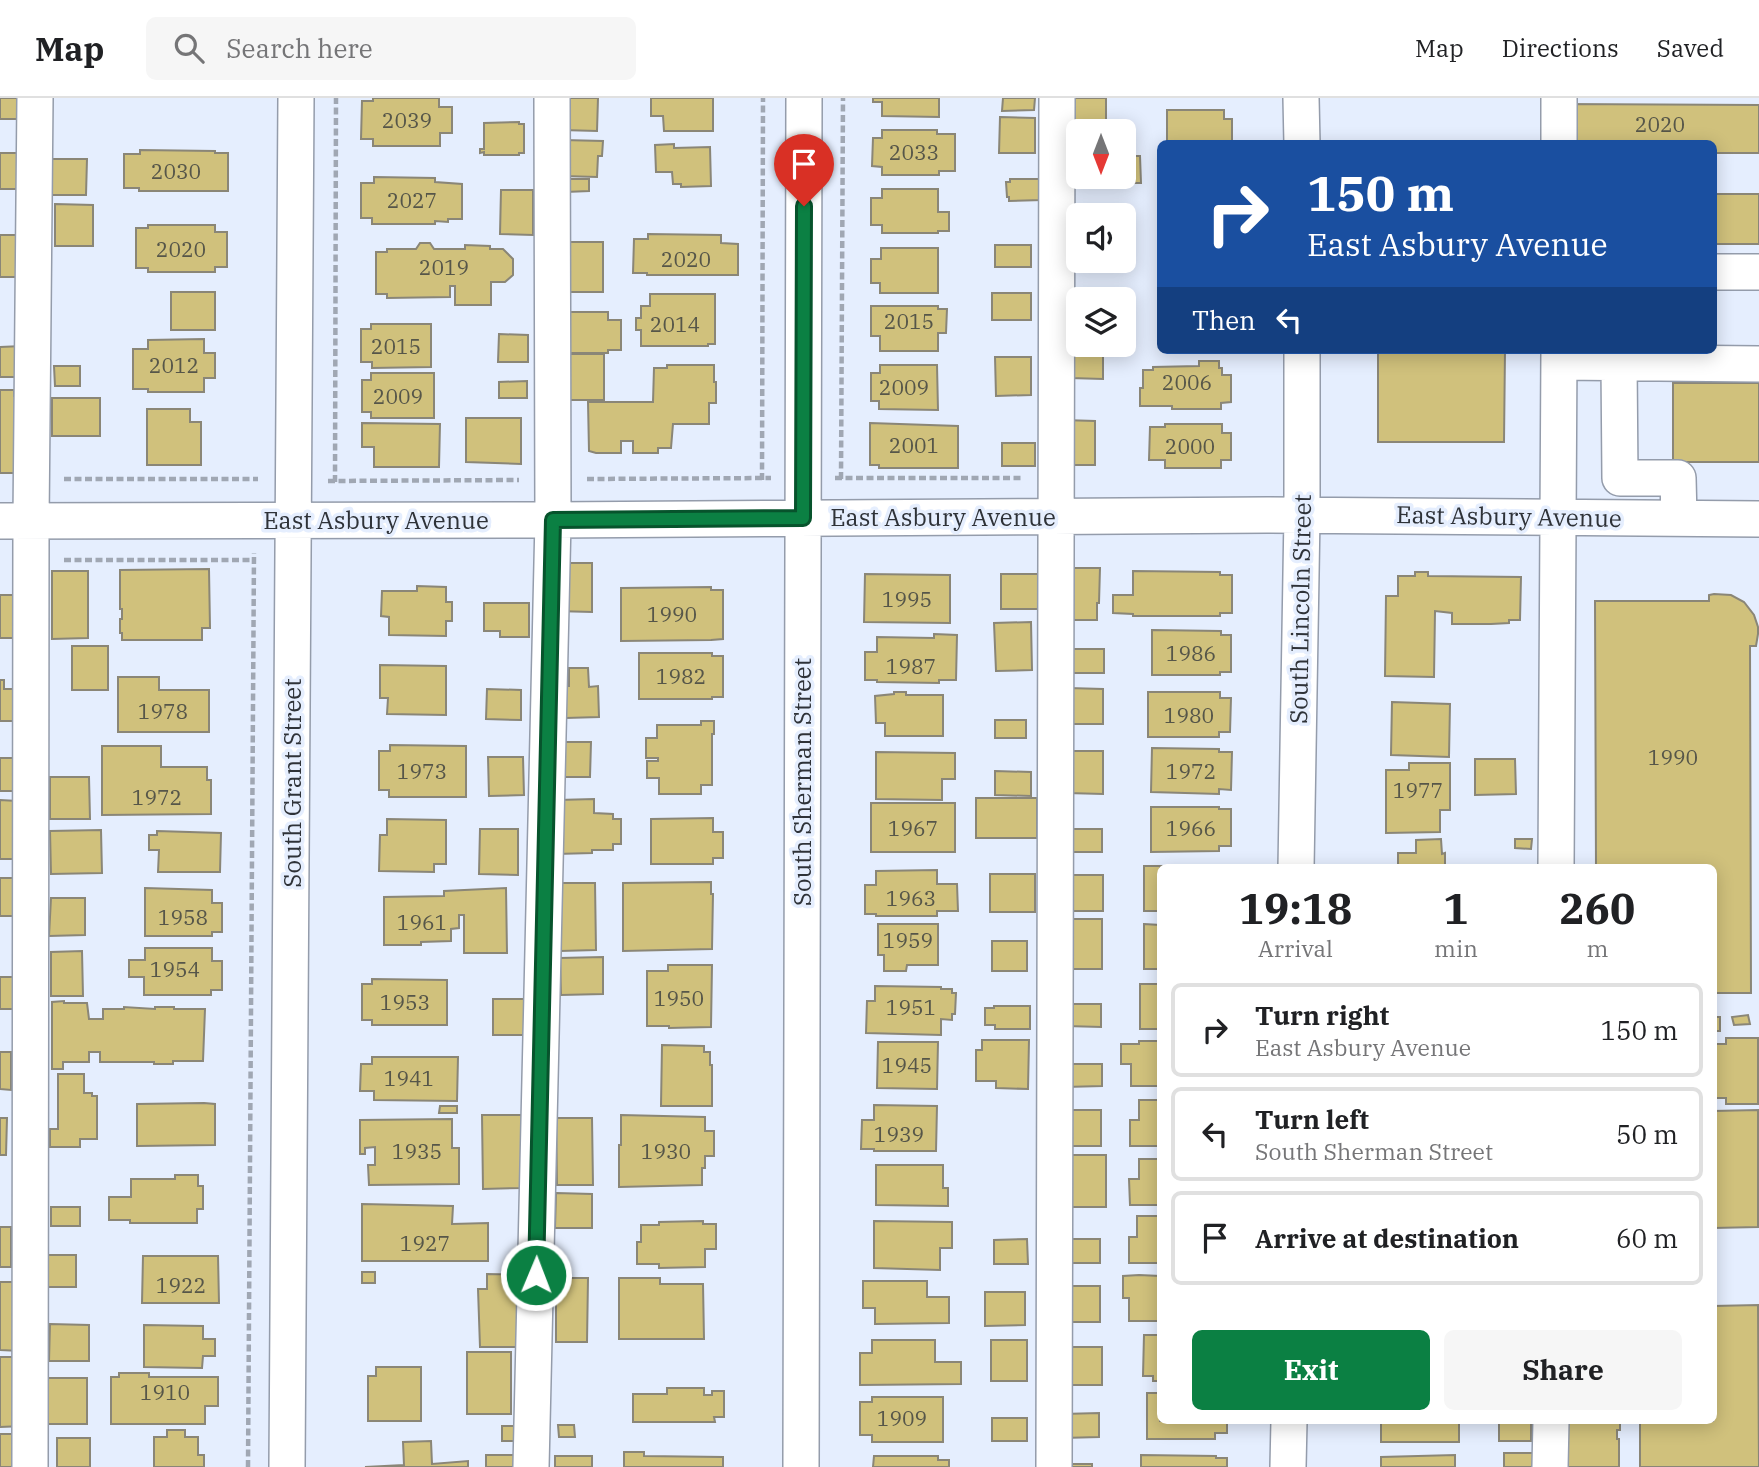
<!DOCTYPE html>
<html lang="en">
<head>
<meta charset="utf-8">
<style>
  body { margin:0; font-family:"IBM Plex Serif",serif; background:#f6f6f6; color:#202124; height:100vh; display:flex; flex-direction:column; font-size:26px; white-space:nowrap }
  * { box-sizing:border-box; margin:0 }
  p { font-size:23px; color:#757577 }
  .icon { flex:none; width:38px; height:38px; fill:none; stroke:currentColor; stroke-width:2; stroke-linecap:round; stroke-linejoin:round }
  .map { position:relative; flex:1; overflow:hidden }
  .side { position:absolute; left:1157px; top:766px; width:560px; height:560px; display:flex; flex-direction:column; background:#fff; border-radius:10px; box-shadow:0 4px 18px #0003 }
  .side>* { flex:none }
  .top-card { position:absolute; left:1157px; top:42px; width:560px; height:214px; border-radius:10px; box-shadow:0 4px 18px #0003; background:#1a4fa0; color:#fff; overflow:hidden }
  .needle { width:46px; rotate:180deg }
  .buttons { position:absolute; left:1066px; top:21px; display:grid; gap:14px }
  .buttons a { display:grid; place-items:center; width:70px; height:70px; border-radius:10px; background:#fff; box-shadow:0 4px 18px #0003; font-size:35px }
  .pin { position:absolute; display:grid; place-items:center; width:60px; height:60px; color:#fff; margin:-72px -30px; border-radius:50% 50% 50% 0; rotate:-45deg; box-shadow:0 0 7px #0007 }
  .pin .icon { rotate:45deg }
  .me { position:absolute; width:77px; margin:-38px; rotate:1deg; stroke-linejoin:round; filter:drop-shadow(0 0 5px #0008) }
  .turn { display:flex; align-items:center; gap:24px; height:147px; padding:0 35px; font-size:32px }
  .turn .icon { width:91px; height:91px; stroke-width:2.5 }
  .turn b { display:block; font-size:49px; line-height:60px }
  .then { display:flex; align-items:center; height:66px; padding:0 35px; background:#0003; gap:14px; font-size:26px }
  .eta { display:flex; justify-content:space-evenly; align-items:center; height:119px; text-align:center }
  .eta b { font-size:42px; font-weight:800; line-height:49px }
  .action { display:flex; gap:14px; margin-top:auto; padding:14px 35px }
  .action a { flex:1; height:80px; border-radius:10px; background:#0b8043; color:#fff; font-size:28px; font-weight:800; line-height:80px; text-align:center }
  .action a+a { background:#f6f6f6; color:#202124 }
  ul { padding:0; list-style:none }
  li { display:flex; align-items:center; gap:21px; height:94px; margin:0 14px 10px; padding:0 21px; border:4px solid #e0e0e0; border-radius:10px }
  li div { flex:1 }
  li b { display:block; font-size:26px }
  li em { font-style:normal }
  header { display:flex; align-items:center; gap:42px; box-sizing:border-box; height:98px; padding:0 35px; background:#fff; border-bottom:2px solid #e0e0e0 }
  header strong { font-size:33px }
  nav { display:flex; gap:38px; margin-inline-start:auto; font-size:24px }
  .search { width:490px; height:63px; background:#f6f6f6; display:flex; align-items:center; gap:18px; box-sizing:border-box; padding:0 24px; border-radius:10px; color:#757577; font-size:26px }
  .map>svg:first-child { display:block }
</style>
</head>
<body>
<header>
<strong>Map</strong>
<div class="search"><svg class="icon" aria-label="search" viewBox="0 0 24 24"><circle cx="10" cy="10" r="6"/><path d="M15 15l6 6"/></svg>Search here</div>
<nav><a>Map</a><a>Directions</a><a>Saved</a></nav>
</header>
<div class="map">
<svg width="1759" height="1369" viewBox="0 0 1759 1369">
  <rect width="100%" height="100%" fill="#e5eefe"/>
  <path fill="#d0c17c" stroke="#8a8677" stroke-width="2" d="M0,0h20v21h-20z
    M373,0h66v9h13v26h-12v13h-67v-7h-12l1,-38h11z
    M563,0h35l-1,33 -35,-1z
    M651,0h62v33h-49l-1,-15h-12z
    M873,0h66v19l-57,-1v-14h-9z
    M1003,0h32l-1,12 -32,1z
    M1072,0h34v24h-33z
    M1562,6l197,1v48h-46v-9h-151z
    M1167,12h57v9h8v25h-65z
    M1000,19l35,1v35h-36z
    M519,24v2h5v29h-5v2h-35v-3l-4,1v-4h4v-26z
    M882,32h55v4h18v37h-16v4h-57v-8l-10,-1 1,-28h9z
    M563,42l40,1 -1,15h-4l-1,21 -35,-1z
    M674,46v4l36,-1 1,39 -30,1v-3h-8l-1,-12h-16l-1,-27z
    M140,52l75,1v2h13v38h-89v-3h-15v-34h16z
    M0,55h25l1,36h-26z
    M1124,58h16l1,27h-33v-6h16z
    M52,61h35l-1,36h-34z
    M374,79l61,1v4l27,2v35h-14v3l-13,-1v3h-63v-6h-11v-35h13z
    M566,81h23v12l-23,1z
    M1010,81h31l1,21 -33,1v-4h-2l-1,-15h4z
    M882,91h56v23h11v19h-11v2h-56v-8h-11v-27h11z
    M501,92h32v45l-33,-1z
    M1713,96h46v50h-46z
    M55,106l38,1v41h-38z
    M148,127h67v7h12v35h-12v5h-67v-4h-12v-40h12z
    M648,136l73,1v8l17,1v31h-91v-2h-14l1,-34h14z
    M0,137h20l3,42h-23z
    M1071,139h7v22h-7z
    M564,144h39v50h-39z
    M420,145h10l4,6h31v-4l25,1v3h13l10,10v16l-8,7h-14v23h-36v-19h-5v11l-63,1v-4h-11v-42h11v-3h29z
    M995,147h36v22h-36z
    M881,150h57v45h-58v-10h-9v-24h10z
    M171,194h44v38h-44z
    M992,195h39v27h-39z
    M1070,195l33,1v5h-25v19h-8z
    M650,196h65v50h-7v2h-67v-16h-5v-12h5v-12h9z
    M871,208h67v3h9l-1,24h-8v18h-58v-15h-9z
    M566,214h42v8h13v30h-13v3h-42z
    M371,226h60v43l-59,1v-6h-11v-33h10z
    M499,236l29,1v27h-30z
    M204,241v14h11v25h-11v14h-56v-3h-15v-40h15v-9z
    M22,248l1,31h-23v-30z
    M1378,252h127l-1,92h-126z
    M567,256h37v46h-37z
    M1070,258h33v23l-33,-1z
    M995,259h36v38l-35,1z
    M1199,263h20v7h3v7h9v27l-10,1v6h-49v-3h-32v-18h3v-18h10v-3l46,-1z
    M667,267h47v17h2v21h-7v21h-36l-2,24h-13v5h-25v-12h-12v12h-25l-7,-2 -1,-49h65l1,-34h13z
    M880,267h57l1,45 -59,-1v-8h-8v-28h9z
    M54,268h26v20h-25z
    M371,275h63v45h-63v-6h-9v-32h9z
    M527,283v17h-28v-16z
    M1673,285h86v79h-86z
    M0,292h14v6h11v77h-25z
    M52,300h48v38h-48z
    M147,311h43v13h11v43h-54z
    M466,320h55v46l-55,-2z
    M1063,322l32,1v44h-32z
    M362,325l78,1 -1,43h-65v-20h-12z
    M870,325l88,3v42h-79v-3h-9z
    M1165,326h57v9h9v27h-10v8h-56v-8h-16l1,-33h15z
    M1002,345h33v23h-33z
    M556,465h36v49l-37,-1z
    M1064,470h36l-1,35h-2v17h-31z
    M209,471l1,59h-8v12h-80v-7h-2v-14h2v-10h-2v-39z
    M52,473h36v67l-36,1z
    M1133,473l87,1v3h12v38h-12v3h-87v-2l-20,-1v-18h20z
    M1415,474h13v4l93,1 -1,43h-11v3l-18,1h-39v-11l-17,-2 -1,66 -49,-1 1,-80h12v-20h17z
    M865,476l85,1v48l-86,-1z
    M1001,476h37v35h-37z
    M417,488l29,1v15h6v19h-6v15l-57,-1v-18l-8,-1 1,-25h35z
    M711,489v3h12v49l-12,1 -90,1v-53z
    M1714,496l17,1 13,7 10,13 4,12v7l-2,12h-6l1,347h-38v-125h-117l-1,-267h114v-6z
    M0,497h22v43h-22z
    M484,505h45v34h-29v-6h-16z
    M1031,524l1,48 -36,1 -2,-48z
    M1152,532l69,1v4h10v37h-11v3h-68z
    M934,536l23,1 -1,45h-17v3l-62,-1v-2h-12v-28h12v-15l57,1z
    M72,548h36v44h-36z
    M1068,551h36v24h-36z
    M639,555h73v3h11v41h-11v2h-73z
    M380,567l66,1v49l-59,-1 1,-16h-8z
    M569,570h19l1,19 9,-1 1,31 -33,1v-32h3z
    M118,579h41v13h50v42h-91z
    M0,582h4v9h16v32h-20z
    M1068,590l35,1v35h-35z
    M487,591l34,1v30l-35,-1z
    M894,594h12v3h37v41h-58v-13h-9l-1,-27 19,-2z
    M1148,594h72v6h11l-1,34h-11v5h-71z
    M1392,604l58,2 -1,53 -58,-2z
    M995,622h31v18h-31z
    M701,623h13v13h-2v51h-11v9h-42v-16h-12v-17h11v-3h-12v-20h11v-13h44z
    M558,644h33l-1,35h-32z
    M390,647l76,1v51h-77v-7h-10v-39h11z
    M102,648h59v21h46v13h4v34l-109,1z
    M1152,650l67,1v3h13l-1,38 -12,-1v5l-68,-2z
    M1067,653h36v43l-36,-1z
    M876,654l79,1v26h-13v21l-66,-1z
    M488,659h35l1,38 -35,1z
    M0,660h16v33h-16z
    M1475,661h40l1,35 -41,1z
    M1409,665h41v47h-10v22l-54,1v-63h23z
    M995,673l36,1v24l-36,-1z
    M50,679h39l1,42h-40z
    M976,700h61v40h-61z
    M594,701v14l19,1v5h8v25h-8v6h-21v3l-36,1 2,-54z
    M0,702l17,1 -1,58h-16z
    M871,705h84v49h-84z
    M1151,709h68v2h12v37h-12v5l-68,1z
    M713,720v14h10v26h-10v6h-62v-45z
    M387,721l59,1v44h-12v8l-55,-1 1,-36h7z
    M480,731h38v46l-39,-1z
    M1067,731h35v23h-35z
    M101,732l1,43 -51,1 -1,-43z
    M157,733l64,2 -1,39h-62l1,-22h-10v-15h8z
    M1441,741l1,15 3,-1v15h-47v-15h18v-13z
    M1515,741h17l-1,10 -16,-1z
    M1144,768h75v2h-59v43h-16z
    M937,772v14h20l1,27h-21v5h-61v-2h-11v-29h11v-14z
    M990,776h45v38h-45z
    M1067,777h36v36h-36z
    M0,780h25l-7,38h-18z
    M711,784v12h2l-1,55 -89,2v-68z
    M559,785h36l1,67 -36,1z
    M145,790l67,2v13h10v29h-10v4h-67z
    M506,790l1,65h-43v-38h-5v13l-8,1v12l-30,1v3h-37v-48l60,-1v-5z
    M51,800h34v37l-36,1z
    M1066,821h36v50h-36z
    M878,826h60v41h-31l-1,6h-22v-16h-6z
    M1144,826l16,1v44h-16z
    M992,843h35v30h-35z
    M145,850h67v13h10v29h-11v5h-67v-18h-15v-17h16z
    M82,853l1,45h-32v-44z
    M603,859v37l-42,1 -1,-37z
    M668,867h44l-1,62 -42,1v-2h-22v-55h21z
    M0,879h17l-1,32h-16z
    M372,881l75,1v45h-75v-5h-10v-36h10z
    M1140,886h20v45h-20z
    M875,888l66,1v2h11v4h4l-1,21h-3v6l-11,-1v16l-75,-2 1,-32h8z
    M493,901h36v36h-36z
    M64,903v2h23l2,16h14v-10h21v-2l31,2v-2h19v2h31l-2,52h-30v3h-19v-2h-54v-10h-11v10h-26v7h-11v-67z
    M1066,906h35v23l-35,-1z
    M994,908h36v23h-35v-4h-10v-17h9z
    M1748,917l2,9 -16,1 -2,-8z
    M1713,919h7v14h-7z
    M1726,940h32v66h-32v-6h-13v-54h13z
    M982,942h47l-1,49 -32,-1v-7h-20v-31h6z
    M1139,943h21v45h-29v-22h-10v-20h18z
    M878,944h60l-1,47 -60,-1z
    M662,947l42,1v6h6v13h2v41h-51z
    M0,954h11v38l-11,-1z
    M372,959h86l-1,44 -83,-1v-9h-14l1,-27h11z
    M1065,966h37v22l-37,1z
    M58,976h26v19h8v3h5v43h-17v8h-30v-18h8z
    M1139,1002h21v46h-30v-26h9z
    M204,1005l11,1v41l-78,1v-42z
    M874,1007l63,1 -1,45h-62v-2h-13l1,-29h12z
    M440,1008h17v7h-18z
    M1065,1012h36v36h-36z
    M1758,1012v117l-45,1v-117z
    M482,1017h40v73l-39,1z
    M621,1017l84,2v14h9v25h-9v12h-3v17l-83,2v-42h2z
    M0,1020h7l-1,37h-6z
    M556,1020h36l1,67h-36z
    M452,1021v29h7v36l-90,1 -1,-20h7v-18l-10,1v6h-5v-34z
    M1065,1057h41v52h-41z
    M1139,1061h21v46h-30l-1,-26h10z
    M876,1067h67v23h5v18l-72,-1z
    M175,1077h23v11h5v23h-6v14h-67v-3h-21v-23h22v-18h44z
    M556,1095l36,1v34h-37z
    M362,1106l91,2 -1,18 36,-1v38h-126z
    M51,1109h29v19h-29z
    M1137,1118h23v47h-31v-26h8z
    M703,1123v3h13v25h-11v18l-46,1v-4h-22v-22h4v-17h18v-3z
    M874,1123l78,1v26h-12v22l-66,-2z
    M0,1129h11v40h-11z
    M1027,1141l1,25h-34v-24z
    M1065,1141h35v24h-36z
    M46,1157h30v32h-30z
    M143,1158h75l1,47h-77z
    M362,1174h13v11h-13z
    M487,1176l39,1v72h-46l-2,-58h9z
    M1139,1177l21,1v45h-31v-23h-6v-22z
    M556,1180h32l-1,64h-31z
    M619,1180h41v6h43l1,55h-85z
    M863,1183h64v16h22v26l-74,1v-16h-12z
    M0,1184h22l-2,69 -20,-1z
    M1065,1188h35v36h-36z
    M985,1194h40v33l-40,1z
    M1758,1207l1,162h-119v-46h73v-115z
    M50,1226l39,1v36h-40z
    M144,1227l59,1v13h12v17h-12l-1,12 -58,-1z
    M1144,1237h16v46h-7v-5h-10z
    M872,1242h63v22h26v22l-101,1v-32h12z
    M991,1242h36v41h-36z
    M1064,1249h38v38h-38z
    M467,1254h44v62h-44z
    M0,1259h22l1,69 -23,1z
    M376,1269h45v54h-53v-45h8z
    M119,1275h30v4h69v29h-13v18h-94v-47h8z
    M48,1280h39v46h-40z
    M667,1290h37v7h8v-4h12v26h-10l1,5h-82v-28h34z
    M1147,1295h13v28h67v12h-12v6h-68z
    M872,1299h71v45h-71v-7h-12v-33h12z
    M1099,1315v24l-36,1v-24z
    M992,1320h35v23h-35z
    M1381,1323h78v21h-78z
    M1499,1323h32v20h-32z
    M1560,1323h60v9h-3v9h2v28h-59z
    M558,1327h16l1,12h-16z
    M502,1328h17l1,15h-18z
    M167,1332h18v7h13v18h6v12h-50v-30h13z
    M0,1336h21l1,33h-22z
    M57,1340h33v29h-33z
    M431,1343l1,23 36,-3v6h-103l39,-2 -1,-23z
    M624,1354h20v4l79,1v10h-99z
    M1504,1355h35v14h-35z
    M486,1357h39v12h-39z
    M1141,1357l75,1v2h11v9h-86z
    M1455,1357v12h-74v-10z
    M555,1358h37v11h-37z
    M874,1358h64v4h11v7h-76z
    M1057,1366h35v3h-35z"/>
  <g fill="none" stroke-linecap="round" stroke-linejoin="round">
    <g stroke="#949cab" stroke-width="38">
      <path id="minor" d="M1301,0l1,46
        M1559,0v46
        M1713,174h46
        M1559,264l200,2
        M1619,265l1,115h58l1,40
        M0,423l553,-1 714,-5 492,4
        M1296,770l6,-353v-165
        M1556,770l3,-518
        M30,1369l1,-946 4,-423
        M287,1369l9,-1369
        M531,1369l22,-947 -1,-422
        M801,1369l3,-1369
        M1054,1369l3,-1369
        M1288,1369l1,-46
        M1550,1369l1,-46"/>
    </g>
    <path stroke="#a0a7b3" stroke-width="4.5" stroke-dasharray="7 3.5" stroke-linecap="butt" d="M835,380h187
      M64,381h194
      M587,381l184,-1
      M841,381l2,-381
      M762,382l1,-382
      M328,383l191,-1
      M335,384l1,-384
      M64,462h191
      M248,1369l6,-914"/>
    <use href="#minor" stroke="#fff" stroke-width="35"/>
  </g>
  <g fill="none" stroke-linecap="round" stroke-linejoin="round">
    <g stroke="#07532c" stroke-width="18">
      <path id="route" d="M536,1177l17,-755 250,-2 1,-312"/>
    </g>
    <use href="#route" stroke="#0b8043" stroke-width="12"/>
  </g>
  <g text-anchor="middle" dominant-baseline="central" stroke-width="7" stroke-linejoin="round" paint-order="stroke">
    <g font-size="21" fill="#565649">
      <text x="407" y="22">2039</text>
      <text x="1660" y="26">2020</text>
      <text x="914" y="54">2033</text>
      <text x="176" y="73">2030</text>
      <text x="412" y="102">2027</text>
      <text x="181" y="151">2020</text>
      <text x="686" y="161">2020</text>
      <text x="444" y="169">2019</text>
      <text x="909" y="223">2015</text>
      <text x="675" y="226">2014</text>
      <text x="396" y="248">2015</text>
      <text x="174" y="267">2012</text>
      <text x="1187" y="284">2006</text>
      <text x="904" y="289">2009</text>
      <text x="398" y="298">2009</text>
      <text x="914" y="347">2001</text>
      <text x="1190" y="348">2000</text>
      <text x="907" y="501">1995</text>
      <text x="672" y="516">1990</text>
      <text x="1191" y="555">1986</text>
      <text x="911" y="568">1987</text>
      <text x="681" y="578">1982</text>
      <text x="163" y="613">1978</text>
      <text x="1189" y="617">1980</text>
      <text x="1673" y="659">1990</text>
      <text x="422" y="673">1973</text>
      <text x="1191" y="673">1972</text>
      <text x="1418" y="692">1977</text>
      <text x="157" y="699">1972</text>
      <text x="913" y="730">1967</text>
      <text x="1191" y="730">1966</text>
      <text x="911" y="800">1963</text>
      <text x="183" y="819">1958</text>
      <text x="422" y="824">1961</text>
      <text x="908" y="842">1959</text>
      <text x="175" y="871">1954</text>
      <text x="679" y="900">1950</text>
      <text x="405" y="904">1953</text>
      <text x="911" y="909">1951</text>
      <text x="907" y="967">1945</text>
      <text x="409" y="980">1941</text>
      <text x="899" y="1036">1939</text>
      <text x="417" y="1053">1935</text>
      <text x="666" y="1053">1930</text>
      <text x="425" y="1145">1927</text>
      <text x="181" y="1187">1922</text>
      <text x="165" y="1294">1910</text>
      <text x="902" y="1320">1909</text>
    </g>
    <g font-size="24" fill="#2e3238" stroke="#e5eefe">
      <text transform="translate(1509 418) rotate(1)">East Asbury Avenue</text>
      <text x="943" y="419">East Asbury Avenue</text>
      <text x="376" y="422">East Asbury Avenue</text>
      <text transform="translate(1300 511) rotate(-89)">South Lincoln Street</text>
      <text transform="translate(802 684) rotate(-90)">South Sherman Street</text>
      <text transform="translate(292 685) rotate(-90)">South Grant Street</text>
    </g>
  </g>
</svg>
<div class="buttons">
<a><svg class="needle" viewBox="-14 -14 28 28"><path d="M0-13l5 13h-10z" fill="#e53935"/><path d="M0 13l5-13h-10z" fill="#757577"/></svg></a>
<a><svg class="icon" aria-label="sound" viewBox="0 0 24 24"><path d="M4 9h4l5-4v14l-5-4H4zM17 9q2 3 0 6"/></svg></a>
<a><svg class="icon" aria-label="layers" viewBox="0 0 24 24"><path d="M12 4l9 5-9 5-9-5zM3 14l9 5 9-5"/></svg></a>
</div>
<div class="pin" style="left:804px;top:108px;background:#d93025"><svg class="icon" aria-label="arrive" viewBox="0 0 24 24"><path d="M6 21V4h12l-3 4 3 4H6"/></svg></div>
<svg class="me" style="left:536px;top:1177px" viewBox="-20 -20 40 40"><circle r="17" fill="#0b8043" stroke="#fff" stroke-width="3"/><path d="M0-11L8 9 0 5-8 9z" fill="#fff"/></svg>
<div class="top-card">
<div class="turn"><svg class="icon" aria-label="right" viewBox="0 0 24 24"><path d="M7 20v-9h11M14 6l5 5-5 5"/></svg><div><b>150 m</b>East Asbury Avenue</div></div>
<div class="then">Then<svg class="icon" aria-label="left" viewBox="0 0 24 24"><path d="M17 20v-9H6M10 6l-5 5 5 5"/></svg></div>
</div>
<section class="side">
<div class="eta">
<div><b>19:18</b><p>Arrival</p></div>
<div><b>1</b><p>min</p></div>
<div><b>260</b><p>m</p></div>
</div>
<ul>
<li><svg class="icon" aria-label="right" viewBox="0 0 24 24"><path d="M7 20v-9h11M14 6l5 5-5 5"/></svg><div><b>Turn right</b><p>East Asbury Avenue</p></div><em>150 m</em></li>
<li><svg class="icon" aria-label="left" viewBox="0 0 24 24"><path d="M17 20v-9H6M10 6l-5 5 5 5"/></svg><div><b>Turn left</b><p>South Sherman Street</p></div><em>50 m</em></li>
<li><svg class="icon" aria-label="arrive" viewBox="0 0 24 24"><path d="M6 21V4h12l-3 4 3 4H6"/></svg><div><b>Arrive at destination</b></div><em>60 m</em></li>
</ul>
<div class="action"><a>Exit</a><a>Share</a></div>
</section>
</div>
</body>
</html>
